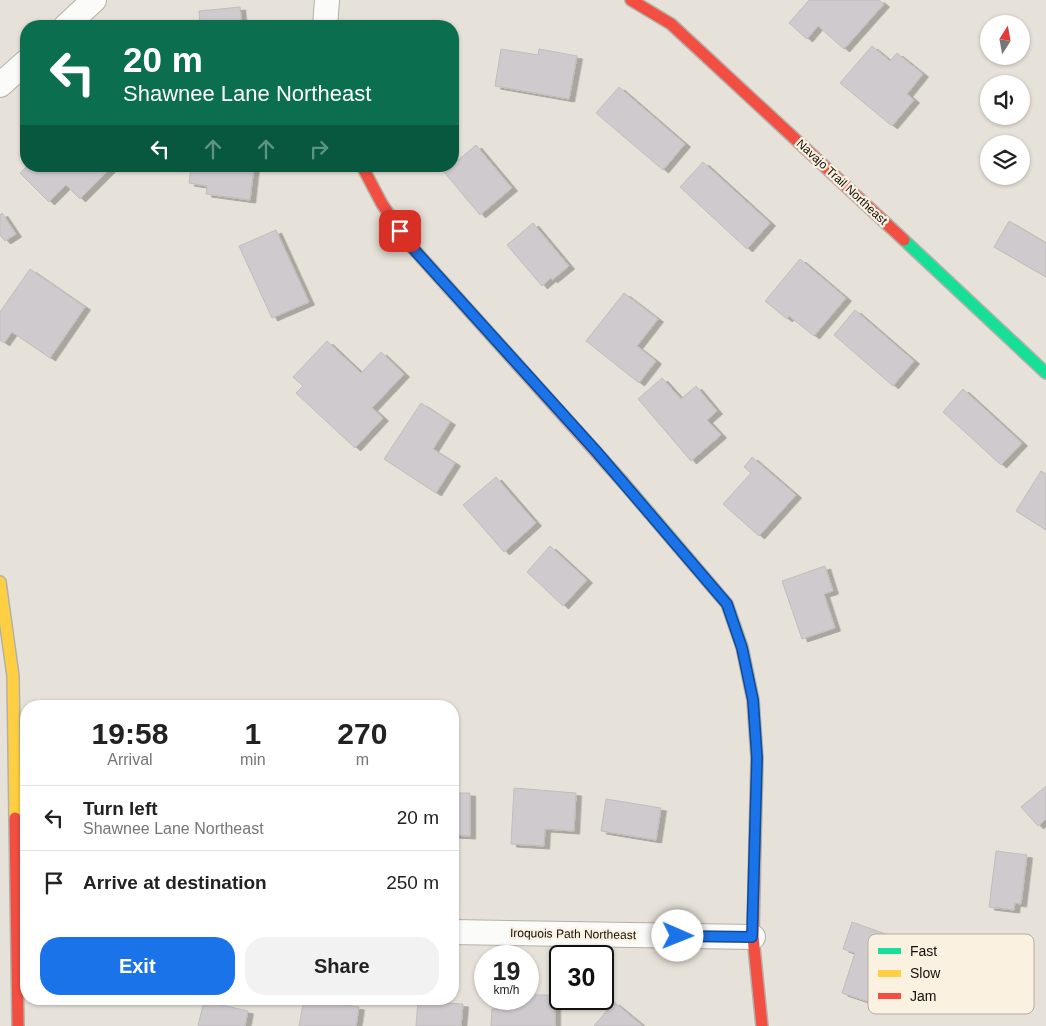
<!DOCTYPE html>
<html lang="en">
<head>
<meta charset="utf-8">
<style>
  body { margin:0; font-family:Helvetica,sans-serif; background:#f2f2f2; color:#222; height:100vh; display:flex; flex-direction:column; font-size:19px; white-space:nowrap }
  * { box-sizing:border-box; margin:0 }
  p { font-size:16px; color:#767676 }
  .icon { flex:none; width:28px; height:28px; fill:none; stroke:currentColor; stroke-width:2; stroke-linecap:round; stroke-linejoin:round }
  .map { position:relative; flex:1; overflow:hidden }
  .sheet { position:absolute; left:20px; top:700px; width:439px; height:305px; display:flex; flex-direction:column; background:#fff; border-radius:20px; box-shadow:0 1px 4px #0004 }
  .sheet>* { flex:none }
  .guide { position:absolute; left:20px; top:20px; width:439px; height:152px; border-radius:20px; box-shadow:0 1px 4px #0004; background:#0b6e4f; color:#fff; overflow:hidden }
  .needle { width:32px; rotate:11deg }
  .controls { position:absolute; left:980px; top:15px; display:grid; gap:10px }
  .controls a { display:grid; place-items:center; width:50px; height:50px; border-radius:50%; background:#fff; box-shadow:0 1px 4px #0004; font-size:25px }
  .speed { position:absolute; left:474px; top:945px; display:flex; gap:10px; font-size:25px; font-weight:700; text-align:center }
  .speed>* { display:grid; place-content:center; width:65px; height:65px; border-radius:50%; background:#fff; box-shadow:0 1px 4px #0004; line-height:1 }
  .speed small { font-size:12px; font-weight:400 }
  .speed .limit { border:2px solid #111; border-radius:8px; background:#fff; color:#111 }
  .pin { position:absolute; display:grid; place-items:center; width:42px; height:42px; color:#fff; margin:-21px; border-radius:10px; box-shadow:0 2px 8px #0006 }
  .me { position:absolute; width:55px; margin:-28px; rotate:91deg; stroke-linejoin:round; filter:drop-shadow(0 0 4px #0008) }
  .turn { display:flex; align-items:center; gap:18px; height:105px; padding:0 20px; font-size:22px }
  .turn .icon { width:65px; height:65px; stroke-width:2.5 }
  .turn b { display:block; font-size:35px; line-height:42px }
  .lanes { display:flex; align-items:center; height:48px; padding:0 20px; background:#0003; justify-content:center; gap:25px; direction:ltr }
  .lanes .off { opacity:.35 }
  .eta { display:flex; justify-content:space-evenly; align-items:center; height:85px; text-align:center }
  .eta b { font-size:30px; font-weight:600; line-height:35px }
  .action { display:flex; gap:10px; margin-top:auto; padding:10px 20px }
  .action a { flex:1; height:58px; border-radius:20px; background:#1a73e8; color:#fff; font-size:20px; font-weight:600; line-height:58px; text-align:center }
  .action a+a { background:#f2f2f2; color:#222 }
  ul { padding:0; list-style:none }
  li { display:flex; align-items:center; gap:15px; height:65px; padding:0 20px; border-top:1px solid #e0e0e0 }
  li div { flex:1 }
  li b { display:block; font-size:19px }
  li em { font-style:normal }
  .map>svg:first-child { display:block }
</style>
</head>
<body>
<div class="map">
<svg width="1046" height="1026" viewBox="0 0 1046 1026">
  <defs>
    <filter id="shadow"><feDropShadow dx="5.5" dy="3" stdDeviation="0" flood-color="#0004"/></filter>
  </defs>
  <rect width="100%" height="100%" fill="#e7e2d9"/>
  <path fill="#cfcacd" stroke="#c0bdbb" filter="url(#shadow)" d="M809,0h70l5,4 -40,45 -26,-23 -11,13 -18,-16z
    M240,7l2,19h-57l15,-1 -1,-14z
    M396,22l24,4h-25z
    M872,46l18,15 7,-8 26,21 -16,20 7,6 -22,26 -52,-43z
    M501,49l37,6 1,-6 38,7 -8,43 -74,-13z
    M619,87l66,57 -22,26 -67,-57z
    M476,145l36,43 -32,27 -36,-43z
    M703,162l67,61 -23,26 -67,-62z
    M27,166h82l2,2 -31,31 -14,-14 -17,17 -29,-29z
    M179,166h75l-4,34 -44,-6 1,-8 -18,-3 2,-14z
    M2,213l14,21 -11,7 -5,-6v-20z
    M1009,221l37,22v34l-52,-30z
    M533,223l36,43 -17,14 -1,-2 -9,8 -35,-41z
    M276,230l33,72 -37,16 -33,-72z
    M800,259l46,39 -32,38 -25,-20 -2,3 -22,-18z
    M30,269l55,38 -35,51 -38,-26 -8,11 -4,-3v-28z
    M624,293l34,26 -21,27 19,15 -17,22 -53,-42z
    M855,310l59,51 -21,25 -59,-51z
    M327,341l34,32 20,-21 23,22 -32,34 11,10 -28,30 -59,-55 7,-7 -10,-9z
    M662,378l19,21 15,-13 21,25 -10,9 14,15 -30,26 -53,-62z
    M963,389l59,54 -21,22 -58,-53z
    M421,403l29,19 -17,27 22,14 -19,30 -52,-34z
    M752,457l44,38 -37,41 -36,-32 28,-31 -7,-6z
    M1041,471l5,3v56l-30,-19z
    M496,477l40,46 -32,29 -41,-47z
    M550,546l37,34 -24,26 -36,-34z
    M825,566l8,25 -9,3 11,34 -33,11 -20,-58z
    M1046,786v33l-8,7 -17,-19z
    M514,788l62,5 -2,38 -29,-2 -1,17 -33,-2z
    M452,793h18v43l-18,-1z
    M606,799l55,9 -5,32 -55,-9z
    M996,851l31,4 -6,49 -6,-1 -1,7 -25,-3z
    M852,922l42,15 -22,66 -30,-10 13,-40 -12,-4z
    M528,995h27v31h-64l1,-17h15l1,-10h20z
    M304,999l55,8 -3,19h-57z
    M204,1001l44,10 -3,15h-47z
    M418,1001l45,3 -2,22h-45z
    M614,1002l29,24h-49z"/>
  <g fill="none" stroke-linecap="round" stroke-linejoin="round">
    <g stroke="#b4b0a9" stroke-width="26">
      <path id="street" d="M66,26l28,-26
        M325,26l2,-26
        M0,85l26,-23
        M452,932l301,5"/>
    </g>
    <g stroke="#b4b0a9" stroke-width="14">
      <path id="fast" d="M904,240l142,133
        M623,482l104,122 15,43 11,53 4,58 -2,84"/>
    </g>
    <g stroke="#b4b0a9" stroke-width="14">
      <path id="slow" d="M0,582l13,94 2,142"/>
    </g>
    <g stroke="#b4b0a9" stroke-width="14">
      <path id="jam" d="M631,0l40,24 233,216
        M362,166l20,38 28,41 213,237
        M15,818l3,208
        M755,842l-2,95 9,89"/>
    </g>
    <use href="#street" stroke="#fbfbf9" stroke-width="24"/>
    <use href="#fast" stroke="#16e098" stroke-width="11"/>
    <use href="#slow" stroke="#ffcf43" stroke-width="11"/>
    <use href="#jam" stroke="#f24e42" stroke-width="11"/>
  </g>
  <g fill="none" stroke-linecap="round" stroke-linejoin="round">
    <g stroke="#114b97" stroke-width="12">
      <path id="route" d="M400,231l10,14 186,206 131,153 15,44 11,52 4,58 -5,179 -74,-1"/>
    </g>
    <use href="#route" stroke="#1a73e8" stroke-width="9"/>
  </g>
  <g text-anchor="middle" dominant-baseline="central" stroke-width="4.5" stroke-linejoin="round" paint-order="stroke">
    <g font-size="12" fill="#130f0a" stroke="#fbf1e0">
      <text transform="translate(842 182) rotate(43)">Navajo Trail Northeast</text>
      <text transform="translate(573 934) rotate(1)">Iroquois Path Northeast</text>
    </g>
  </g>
  <rect x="868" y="934" width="166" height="80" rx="8" fill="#fbf1e0" stroke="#b5ada0" stroke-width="1"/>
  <rect x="878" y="948" width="23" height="6" fill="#16e098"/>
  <rect x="878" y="970" width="23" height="7" fill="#ffcf43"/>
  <rect x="878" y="993" width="23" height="6" fill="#f24e42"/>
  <g font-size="14" fill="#130f0a">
    <text x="910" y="956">Fast</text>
    <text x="910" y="978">Slow</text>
    <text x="910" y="1001">Jam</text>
  </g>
</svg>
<div class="controls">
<a><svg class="needle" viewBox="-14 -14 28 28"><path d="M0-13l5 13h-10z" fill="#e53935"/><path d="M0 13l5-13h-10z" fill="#767676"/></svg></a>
<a><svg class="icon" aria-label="sound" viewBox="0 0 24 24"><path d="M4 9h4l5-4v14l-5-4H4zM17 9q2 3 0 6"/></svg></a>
<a><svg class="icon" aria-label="layers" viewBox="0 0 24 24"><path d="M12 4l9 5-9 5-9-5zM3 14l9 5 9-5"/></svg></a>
</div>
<div class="speed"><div>19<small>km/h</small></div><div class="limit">30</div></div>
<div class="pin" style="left:400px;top:231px;background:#d93025"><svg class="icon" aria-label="arrive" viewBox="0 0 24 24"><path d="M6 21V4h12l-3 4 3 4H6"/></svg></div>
<svg class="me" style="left:678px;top:936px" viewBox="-20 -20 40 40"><circle r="19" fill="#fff"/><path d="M0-13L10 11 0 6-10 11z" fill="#1a73e8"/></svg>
<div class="guide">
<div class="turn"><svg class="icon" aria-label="left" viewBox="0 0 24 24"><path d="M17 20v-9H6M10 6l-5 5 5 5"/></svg><div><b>20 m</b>Shawnee Lane Northeast</div></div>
<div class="lanes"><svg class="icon" aria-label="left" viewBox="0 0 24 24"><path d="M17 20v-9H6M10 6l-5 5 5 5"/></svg><svg class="icon off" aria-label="ahead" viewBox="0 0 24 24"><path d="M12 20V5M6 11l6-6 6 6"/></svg><svg class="icon off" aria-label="ahead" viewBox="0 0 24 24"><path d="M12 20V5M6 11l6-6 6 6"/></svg><svg class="icon off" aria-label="right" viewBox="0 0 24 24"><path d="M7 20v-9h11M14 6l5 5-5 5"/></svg></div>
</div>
<section class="sheet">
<div class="eta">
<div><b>19:58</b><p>Arrival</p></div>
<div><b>1</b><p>min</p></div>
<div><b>270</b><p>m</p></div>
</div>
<ul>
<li><svg class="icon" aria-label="left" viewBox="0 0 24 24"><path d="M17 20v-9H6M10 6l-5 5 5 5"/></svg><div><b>Turn left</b><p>Shawnee Lane Northeast</p></div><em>20 m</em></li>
<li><svg class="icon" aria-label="arrive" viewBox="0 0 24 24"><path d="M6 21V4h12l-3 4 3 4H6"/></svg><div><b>Arrive at destination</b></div><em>250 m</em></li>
</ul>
<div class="action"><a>Exit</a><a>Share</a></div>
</section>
</div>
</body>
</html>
